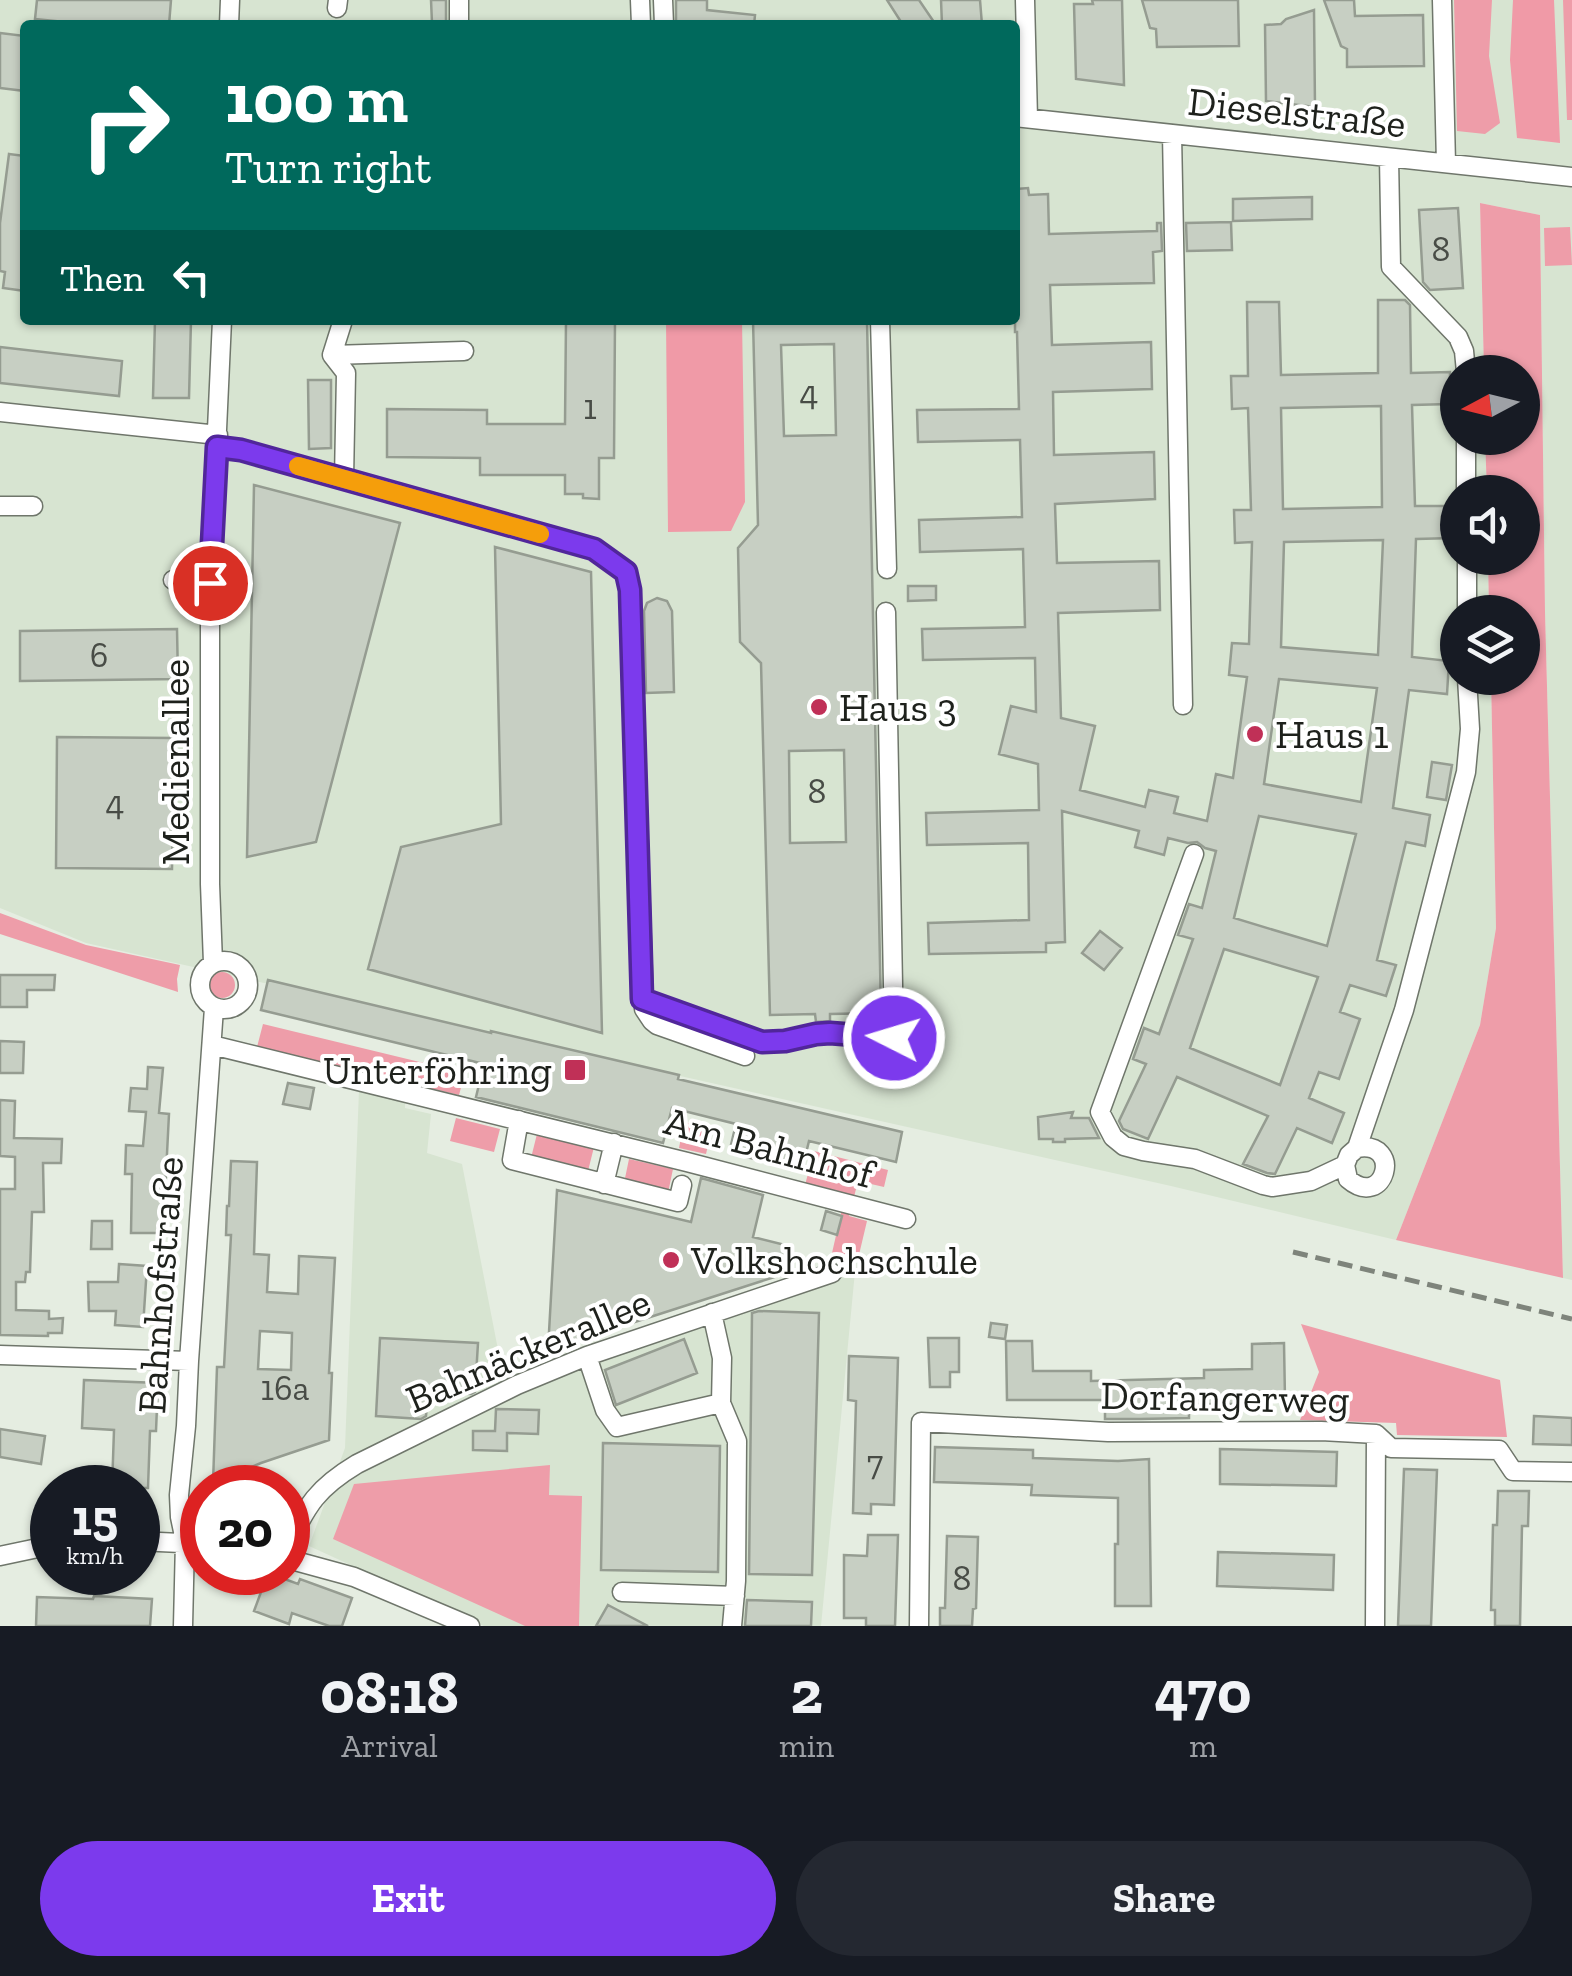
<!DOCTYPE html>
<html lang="en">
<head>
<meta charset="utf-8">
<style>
  body { margin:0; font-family:"Zilla Slab",serif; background:#242831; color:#f1f3f6; height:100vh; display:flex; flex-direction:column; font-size:38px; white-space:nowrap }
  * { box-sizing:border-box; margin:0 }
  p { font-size:32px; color:#9ea1a6 }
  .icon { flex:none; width:55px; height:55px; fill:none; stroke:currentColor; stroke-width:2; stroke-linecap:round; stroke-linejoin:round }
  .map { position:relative; height:1626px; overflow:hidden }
  .side { display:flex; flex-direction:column; background:#171b24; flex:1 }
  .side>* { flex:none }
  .top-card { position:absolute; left:20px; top:20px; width:1000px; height:305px; border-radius:10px; box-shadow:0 2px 8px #0004; background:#00695c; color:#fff; overflow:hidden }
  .needle { width:65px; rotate:263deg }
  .fabs { position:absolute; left:1440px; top:355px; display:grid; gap:20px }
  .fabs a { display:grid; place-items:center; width:100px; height:100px; border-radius:50%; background:#171b24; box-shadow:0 2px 8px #0004; font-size:50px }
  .speed { position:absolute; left:30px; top:1465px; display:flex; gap:20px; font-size:50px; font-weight:700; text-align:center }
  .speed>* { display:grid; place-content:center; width:130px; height:130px; border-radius:50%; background:#171b24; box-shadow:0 2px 8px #0004; line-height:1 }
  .speed small { font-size:25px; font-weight:400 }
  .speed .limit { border:15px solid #d22; background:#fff; color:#111 }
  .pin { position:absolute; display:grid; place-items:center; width:85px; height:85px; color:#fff; margin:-42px; border:5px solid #fff; border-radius:50%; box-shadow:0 2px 10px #0007 }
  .me { position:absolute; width:110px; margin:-55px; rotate:275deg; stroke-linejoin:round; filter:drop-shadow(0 0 8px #0008) }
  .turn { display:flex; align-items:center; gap:35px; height:210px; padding:0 40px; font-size:45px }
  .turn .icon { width:130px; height:130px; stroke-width:2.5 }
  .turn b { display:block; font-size:70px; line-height:85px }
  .then { display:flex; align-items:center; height:95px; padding:0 40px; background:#0003; gap:20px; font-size:38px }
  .eta { display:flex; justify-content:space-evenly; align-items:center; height:170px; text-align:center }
  .eta b { font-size:60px; font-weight:700; line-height:70px }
  .button { display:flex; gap:20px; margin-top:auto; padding:20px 40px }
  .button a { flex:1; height:115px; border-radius:60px; background:#7c3aed; color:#fff; font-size:40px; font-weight:700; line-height:115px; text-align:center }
  .button a+a { background:#242831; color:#f1f3f6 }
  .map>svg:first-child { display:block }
</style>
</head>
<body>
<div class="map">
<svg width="1572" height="1626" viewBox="0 0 1572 1626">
  <rect width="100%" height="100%" fill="#e5ede1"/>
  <path fill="#d7e4d1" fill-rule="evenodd" d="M0,0h1572v1280l-9,-2 -18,-666 -5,-397 -60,-12 4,169h-26v66h27l2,54h-29v66h30l1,54h-31v66h33l5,250 -16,97 -84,215 -225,-54 -1085,-243 -86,-35zM25,25h990v295h-990z
    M359,1090l46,10v8l26,6 -4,39 35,11 45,232 349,-135 -35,365h-337l-175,-80 36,-98z"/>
  <path fill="#ee9da9" d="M1454,0h38l-3,56 11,67 -15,11 -28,-3z
    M1563,0h9v120h-5z
    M1480,203l60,12 5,397 18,666 -167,-38 84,-215 16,-97 -5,-250h31v-66h-33l-1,-54h34v-66h-35l-2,-54h37v-66h-38z
    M1570,227l2,38 -27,1 -1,-38z
    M0,913l86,32 94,20 -3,14 1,13 -178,-58z
    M209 985a13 13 0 1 1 26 0a13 13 0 1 1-26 0Z
    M263,1024l202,49 -6,22 -202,-48z
    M456,1118l44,11 -6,23 -44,-11z
    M684,1122l28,6 -6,26 -27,-6z
    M537,1134l57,13 -6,24 -57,-13z
    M814,1151l74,19 -4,17 -26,-6 -4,16 -49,-12z
    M629,1159l44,10 -5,24 -44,-10z
    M842,1209l8,2 -1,5 18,5 -9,38 -26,-6z
    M1301,1324l199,56 7,57 -110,-2 -1,-12 -96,-3 19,-48z
    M550,1465l-1,30 33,1 -3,130h-54l-192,-87 21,-55z"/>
  <path fill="#f09aa7" d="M1513,0h41l6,143 -43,-5 -7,-78z
    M666,320h76l3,182 -14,29 -63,1z"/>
  <path fill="#c7cfc3" stroke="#959c91" stroke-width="2.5" fill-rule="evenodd" d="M37,0h134l-2,25h-75l-59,-6z
    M431,0h15v23h-14z
    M676,0h31v10l48,5 -1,10h-78z
    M887,0h32l17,25h-33z
    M941,0h39l2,25h-40z
    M1092,0h30l2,85 -48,-6 -2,-75h19z
    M1142,0h96l1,46 -82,1 -1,-18 -6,-1z
    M1324,0h30l1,16 68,-1 1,51 -77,1v-18l-6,-3z
    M1314,10l1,97 -49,-6 -1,-76 16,-1 5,-5z
    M0,33l25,3v55l-25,-3z
    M9,154l16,2v135l-22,-3 2,-16 -5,-1v-48z
    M1028,188l1,7 19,-1 1,40 108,-3v-8h4l1,28 -9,1 1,31 -104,2 2,60 99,-3 1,47 -99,3 1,63 100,-3 1,47 -100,5 2,59 102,-2 1,49 -102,3 3,105 34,8 -15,64 65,17 4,-17 29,7 -4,16 33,8 9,-47 17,4 14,-101 -18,-2 3,-32 17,1 3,-102 -17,1 -1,-33h17l-3,-102 -16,1 -1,-33h17l-1,-74h32l2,73 97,-2v-73h27l5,5 1,68 39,-1v32l-38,1 3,101h38l1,32 -38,1 -4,118 37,4 -2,33 -38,-4 -16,118 37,7 -5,31 -19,-4 -29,118 19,5 -10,31 -36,-11 -10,27 20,7 -21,60 -20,-7 -10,26 35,15 -12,30 -35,-15 -22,46 -8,-1 -24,-9 25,-48 -91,-39 -29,62 -25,-10 -4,-8 27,-57 -13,-5 11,-31 15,6 34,-95 -15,-4 11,-31 13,4 14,-57 -11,-3 -8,-6 -9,1 -20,-5 -4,17 -29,-8 4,-16 -77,-20 3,131 -19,1v9l-117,2 -1,-31 101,-3 -1,-77 -101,2 -1,-32 113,-3 -1,-46 -39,-10 12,-48 25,6 -1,-54 -112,2 -1,-31 103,-2 -2,-78 -103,3 -1,-32 103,-3 -2,-77 -102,2 -1,-32 102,-1 -2,-77h-2v-143zM1381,406l1,101 -99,2 -2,-101zM1383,540l-5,115 -97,-8 3,-105zM1279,679l98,9 -16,114 -97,-18zM1259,816l97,18 -29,112 -93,-28zM1224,949l94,28 -38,108 -90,-37z
    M1312,197v22l-79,2v-22z
    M1458,208l5,80 -33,2 -7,-8 -4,-72z
    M1231,222l1,28 -45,1 -1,-28z
    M155,320h36l-2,78h-36z
    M566,320h49l-1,138h-15v41l-16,-1v-4h-18v-19h-85v-17l-93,-1v-48l100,1v14h78z
    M753,320h114l14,693 -51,1v7l-14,1 -1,-8 -45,1 -9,-352 -21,-21 -2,-94 20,-23zM834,344l2,91 -52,1 -3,-91zM844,750l2,92 -56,1 -1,-92z
    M0,347l122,14 -3,35 -119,-13z
    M308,380h23v68l-22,1z
    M254,485l146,38 -84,319 -69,15z
    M495,547l96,25 11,461 -234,-64 33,-122 100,-23z
    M908,586h28v14l-28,1z
    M657,598l10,3 5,10 2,81 -28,1 -2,-82 3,-8z
    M177,629l1,50 -158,2v-50z
    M57,737l117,1 -2,131 -116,-1z
    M1432,762l20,3 -6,35 -19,-3z
    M1100,931l22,17 -18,22 -22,-17z
    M0,975h55l-1,15h-27v17h-27z
    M268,980l223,53v-2l188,44 -1,4 224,53 -6,30 -87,-21 -7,29 -73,-17 7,-29 -64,-16 -9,35 -187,-46 8,-33 -223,-54z
    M0,1041l24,1 -1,31h-23z
    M148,1067l15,1 -4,45 10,1 -6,119h-32l1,-59h-7l1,-29 17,1 3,-34 -17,-1 2,-23 16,1z
    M288,1083l26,5 -4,21 -27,-5z
    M0,1100l15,1 -1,37 48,1 -1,24h-18l1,49h-12l-2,60h-4l-1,10h-9v28l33,1v8l14,-1 -1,15h-14v3l-48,-1v-146h15v-32l-15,-1z
    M1073,1112l-2,6h18l10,20 -34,1v3h-12v-3h-14l-1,-22z
    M231,1161l26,1 -3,92 15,1 -2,37 31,2 1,-38 36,2 -6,115h3l-3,67 -68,23 -48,20 4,-116h7l7,-132h-5l1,-29h2zM260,1331l32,2 -1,37 -33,-1z
    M701,1178l62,17 -10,42 36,9 -2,27 -239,77 9,-160 134,32z
    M826,1211l16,5 -5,19 -16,-5z
    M92,1221h20v28h-21z
    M119,1264l28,2 -4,61 -28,-2 1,-14h-27l-1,-29h30z
    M759,1311l60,2 -7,262 -63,-1 3,-261z
    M991,1323l16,2 -2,14 -16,-2z
    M380,1338l98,5 -3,49 -4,2 -43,-2 -2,24 -5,3 -45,-3z
    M928,1338h31v34h-9v15h-20z
    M684,1339l13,34 -81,32 -11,-35z
    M1006,1341h26l1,30h58v10l113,-3v-8l48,-1v-25l32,-1 1,56h-51v5h-45v14l-49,1h-35v-19h-98z
    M849,1356l49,2 -4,147 -23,-1v10l-18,-1 3,-112 -8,-1z
    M84,1380l74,3 -2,48h-6l-2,57h-36l2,-58 -32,-2z
    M496,1409l43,1 -1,24 -31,-1v18l-34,-1v-19h22z
    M1534,1416l38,2v27l-39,-1z
    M0,1429l45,7 -4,28 -41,-7z
    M603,1443l117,3 -2,126 -117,-2z
    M935,1447l98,3v8l85,3 31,-2 2,147h-36v-62h3v-46l-87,-3 1,-10 -98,-3z
    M1220,1449l117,3 -1,34 -116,-2z
    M1404,1469l33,1 -6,156h-33z
    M1498,1491h31l-1,35h-6l-2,100h-25v-16h-4l2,-85h4z
    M868,1535h30l-3,91h-29v-8h-22v-63l23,1z
    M947,1536l31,1 -2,71 -3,1 -1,17h-32v-18h5z
    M1218,1552l116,3 -1,35 -116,-4z
    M268,1573l30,11 2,-5 52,19 -10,28h-13l-37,-13 -3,11 -35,-13z
    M94,1596l58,3 -2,27h-114l1,-29 56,2z
    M747,1600l65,2 -1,24h-66z
    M608,1605l40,21h-52z"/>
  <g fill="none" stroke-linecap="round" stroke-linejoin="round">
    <g stroke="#6f766b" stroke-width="21">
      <path id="minor" d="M459,0v25
        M640,0l1,25
        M663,0l1,25
        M1025,0l3,118
        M1442,0l4,163
        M337,8l1,-8
        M229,25l1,-25
        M1015,117l557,60
        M1172,134l11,571
        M1389,158l2,109 67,70 6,14 2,21
        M880,320l7,249
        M332,355l132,-4
        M332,355l14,18 -2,106
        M332,355l11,-35
        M0,412l218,23
        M1466,438v54
        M217,447l24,3 353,99 32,23 5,36 13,401 8,12 5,4 88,31
        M0,506h33
        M1467,558v54
        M173,580l37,3
        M1194,854l-94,258 13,25 11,9 19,5 52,8 68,26 9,2 39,-6 34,-16 4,-10 8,-7 47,-138 62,-238 4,-43 -3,-51
        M200 985a24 24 0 1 1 48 0a24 24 0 1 1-48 0Z
        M213,963l-3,-79v-301l12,-263
        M642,999l121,43 22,-1 31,-7 14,-1 64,5 -8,-426
        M212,1045l475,117 219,57
        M519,1120l-7,40 166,42 4,-17
        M1345,1165l3,14c37,32 56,-39 9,-31
        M604,1184l10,-41
        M712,1313l10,45 -1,45 16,38 -1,140 -4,45
        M0,1355l189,6
        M587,1356l18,54 12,17 104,-24
        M138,1541l64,3
        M288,1545c19,-40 29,-57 69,-81l160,-79 70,-29 245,-83
        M0,1556l52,-11
        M288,1559l66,18 116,49
        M622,1592l113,4
        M183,1626l2,-85 -5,-24 -1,-22 7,-69 3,-65 25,-353
        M919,1626l2,-204 187,10 213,-1 55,3 15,14 108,2 14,21 59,1
        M1375,1626l1,-192"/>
    </g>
    <use href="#minor" stroke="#fff" stroke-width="18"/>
    <path stroke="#7e847b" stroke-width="5" stroke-dasharray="15 8" stroke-linecap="butt" d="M1293,1252l279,67"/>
  </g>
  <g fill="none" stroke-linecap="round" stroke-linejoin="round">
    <g stroke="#51269a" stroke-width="25">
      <path id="route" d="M210,583l7,-136 24,3 353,99 32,23 4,18 12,409 120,43 23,-1 31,-7 14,-1 64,5"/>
    </g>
    <use href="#route" stroke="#7c3aed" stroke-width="18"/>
    <path stroke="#f59e0b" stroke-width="18" d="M298,466l242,68"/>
  </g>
  <g fill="#c03057" stroke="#fff" stroke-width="4">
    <circle cx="819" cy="707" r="10"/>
    <circle cx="1255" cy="734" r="10"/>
    <rect x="563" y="1058" width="24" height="24" rx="5"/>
    <circle cx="671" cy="1260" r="10"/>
  </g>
  <g text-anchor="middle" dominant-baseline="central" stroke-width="8" stroke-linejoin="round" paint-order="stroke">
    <g font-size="35" fill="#484c46">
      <text x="1441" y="249">8</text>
      <text x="809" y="393">4</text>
      <text x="590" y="407">1</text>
      <text x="99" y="655">6</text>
      <text x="817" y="791">8</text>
      <text x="115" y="803">4</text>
      <text x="285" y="1388">16a</text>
      <text x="875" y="1463">7</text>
      <text x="962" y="1578">8</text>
    </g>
    <g font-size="40" fill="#1e211c" stroke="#fff">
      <text transform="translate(1297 112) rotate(6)">Dieselstraße</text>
      <text transform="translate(175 762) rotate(-90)">Medienallee</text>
      <text transform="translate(769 1147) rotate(15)">Am Bahnhof</text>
      <text transform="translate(160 1285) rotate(-86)">Bahnhofstraße</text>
      <text transform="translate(528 1350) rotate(-23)">Bahnäckerallee</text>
      <text transform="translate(1225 1397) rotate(1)">Dorfangerweg</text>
    </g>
    <g font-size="40" fill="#1e211c" stroke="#fff" text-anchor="start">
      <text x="839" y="707">Haus 3</text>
      <text x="1275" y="734">Haus 1</text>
      <text x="552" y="1070" text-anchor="end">Unterföhring</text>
      <text x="691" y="1260">Volkshochschule</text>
    </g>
  </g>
</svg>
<div class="fabs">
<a><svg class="needle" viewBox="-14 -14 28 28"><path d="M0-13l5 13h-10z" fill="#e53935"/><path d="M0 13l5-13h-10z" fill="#9ea1a6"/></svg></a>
<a><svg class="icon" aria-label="sound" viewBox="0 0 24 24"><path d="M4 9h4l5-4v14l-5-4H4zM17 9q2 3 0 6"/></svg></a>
<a><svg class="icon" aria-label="layers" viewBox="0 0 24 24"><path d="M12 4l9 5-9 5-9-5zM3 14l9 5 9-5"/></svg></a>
</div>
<div class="speed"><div>15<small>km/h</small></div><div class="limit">20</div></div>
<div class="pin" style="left:210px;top:583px;background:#d93025"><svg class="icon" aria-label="arrive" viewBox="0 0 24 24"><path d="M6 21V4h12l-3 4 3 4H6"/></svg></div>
<svg class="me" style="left:894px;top:1038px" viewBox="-20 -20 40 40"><circle r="17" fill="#7c3aed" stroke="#fff" stroke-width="3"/><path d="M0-11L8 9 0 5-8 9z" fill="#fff"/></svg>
<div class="top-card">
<div class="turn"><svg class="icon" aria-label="right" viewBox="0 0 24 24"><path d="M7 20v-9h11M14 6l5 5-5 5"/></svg><div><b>100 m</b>Turn right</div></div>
<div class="then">Then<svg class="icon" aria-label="left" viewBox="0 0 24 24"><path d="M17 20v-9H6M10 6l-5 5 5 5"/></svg></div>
</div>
</div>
<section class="side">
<div class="eta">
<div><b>08:18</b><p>Arrival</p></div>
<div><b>2</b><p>min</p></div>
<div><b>470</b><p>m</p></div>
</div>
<div class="button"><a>Exit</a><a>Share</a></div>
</section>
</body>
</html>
